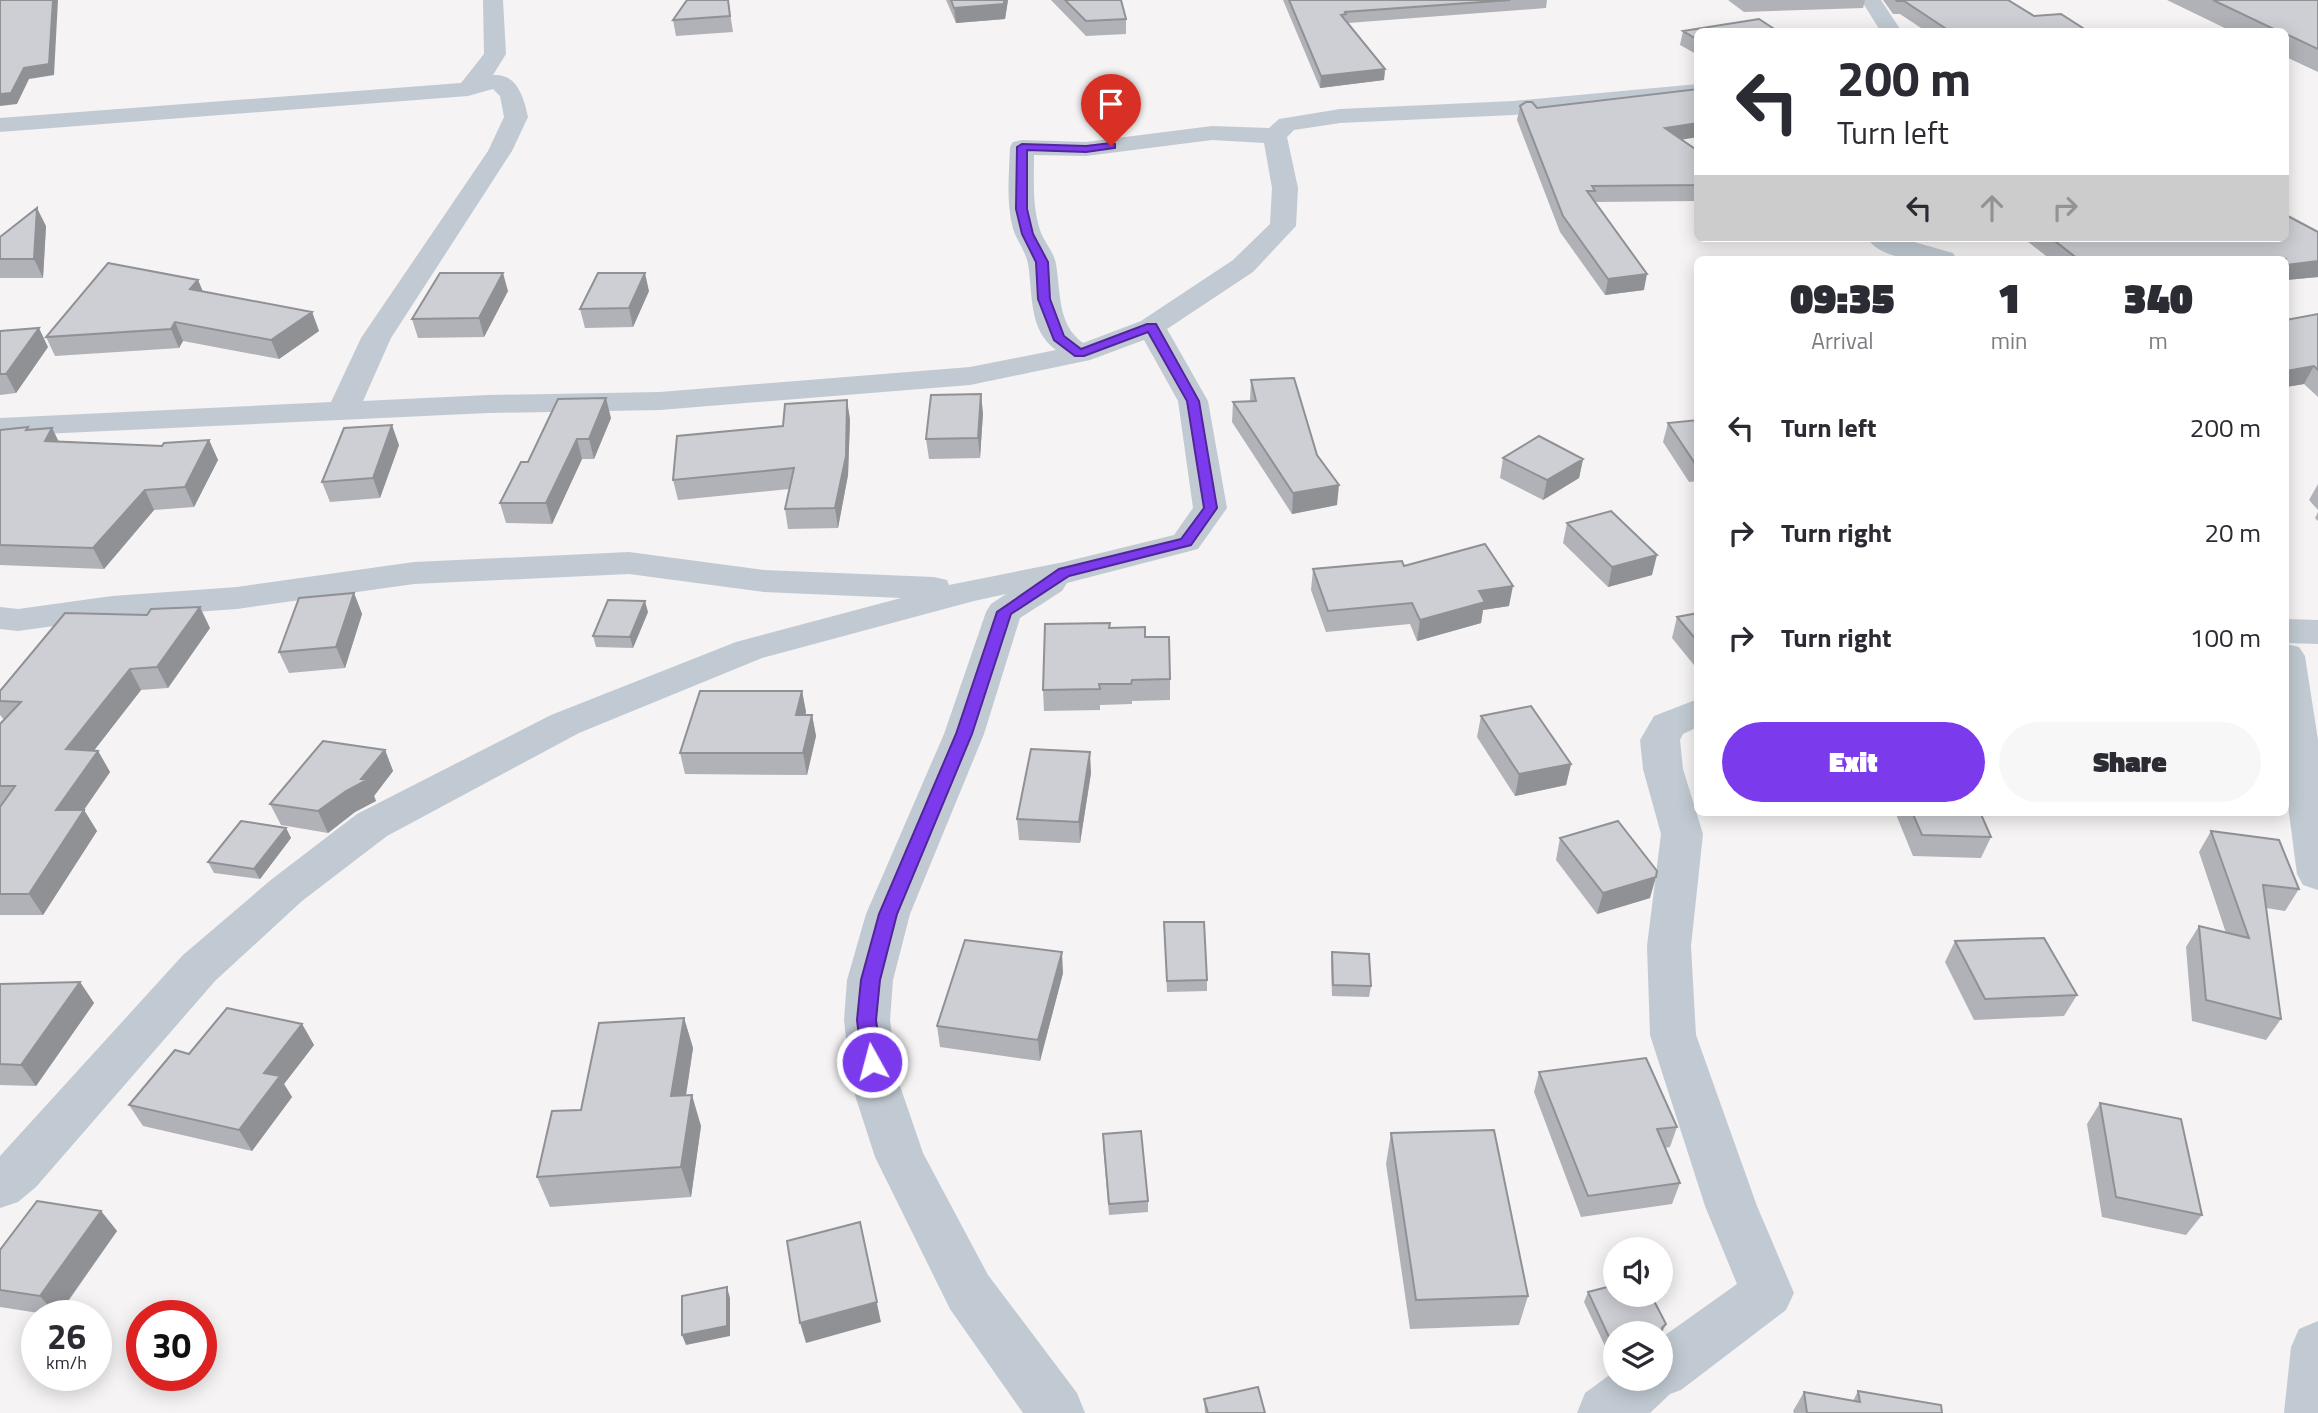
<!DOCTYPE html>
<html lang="en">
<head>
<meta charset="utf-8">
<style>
  body { margin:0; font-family:"Titillium Web",sans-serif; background:#f7f7f7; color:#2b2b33; height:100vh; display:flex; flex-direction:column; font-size:26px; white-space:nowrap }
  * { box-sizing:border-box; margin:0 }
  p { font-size:23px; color:#7c7c81 }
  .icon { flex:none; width:38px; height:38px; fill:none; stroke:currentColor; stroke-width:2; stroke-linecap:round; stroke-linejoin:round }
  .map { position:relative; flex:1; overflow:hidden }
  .details { position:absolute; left:1694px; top:256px; width:595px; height:560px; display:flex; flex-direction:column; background:#fff; border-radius:10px; box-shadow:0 4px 18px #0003 }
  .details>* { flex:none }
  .hud { position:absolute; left:1694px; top:28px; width:595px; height:214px; border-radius:10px; box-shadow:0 4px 18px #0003; background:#fff; color:#2b2b33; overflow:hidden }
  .controls { position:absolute; left:1603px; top:1237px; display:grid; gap:14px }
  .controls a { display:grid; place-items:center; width:70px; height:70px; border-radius:50%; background:#fff; box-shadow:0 4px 18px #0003; font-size:35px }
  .speed { position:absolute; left:21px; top:1300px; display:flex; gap:14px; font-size:35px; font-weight:700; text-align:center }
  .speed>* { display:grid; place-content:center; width:91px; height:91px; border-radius:50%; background:#fff; box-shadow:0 4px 18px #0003; line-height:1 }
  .speed small { font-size:18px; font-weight:400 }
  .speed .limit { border:10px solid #d22; background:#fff; color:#111 }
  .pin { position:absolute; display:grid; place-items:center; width:60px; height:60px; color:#fff; margin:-72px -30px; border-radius:50% 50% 50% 0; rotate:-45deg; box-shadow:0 0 7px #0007 }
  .pin .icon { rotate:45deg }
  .me { position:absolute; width:77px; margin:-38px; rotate:353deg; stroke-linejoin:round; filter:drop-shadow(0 0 5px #0008) }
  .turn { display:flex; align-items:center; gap:24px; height:147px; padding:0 28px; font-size:32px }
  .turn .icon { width:91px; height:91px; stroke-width:2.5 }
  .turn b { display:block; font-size:49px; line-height:60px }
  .lanes { display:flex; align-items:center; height:66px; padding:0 28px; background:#0003; justify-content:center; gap:35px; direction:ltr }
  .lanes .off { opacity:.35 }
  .eta { display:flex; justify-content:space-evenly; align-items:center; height:119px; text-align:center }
  .eta b { font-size:42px; font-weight:800; line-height:49px }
  .action { display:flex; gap:14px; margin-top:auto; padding:14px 28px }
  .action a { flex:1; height:80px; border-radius:42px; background:#7c3aed; color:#fff; font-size:28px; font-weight:800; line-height:80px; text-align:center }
  .action a+a { background:#f7f7f7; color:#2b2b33 }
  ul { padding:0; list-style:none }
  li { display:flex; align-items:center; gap:21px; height:105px; padding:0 28px }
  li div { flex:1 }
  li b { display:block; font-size:26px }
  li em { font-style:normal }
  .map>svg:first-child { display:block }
</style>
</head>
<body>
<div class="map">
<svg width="2318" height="1413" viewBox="0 0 2318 1413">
  <rect width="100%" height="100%" fill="#f5f3f3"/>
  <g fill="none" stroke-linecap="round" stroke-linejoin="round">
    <path fill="#c1cad2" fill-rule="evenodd" d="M483,0h20l3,54 -13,21c24,-2 31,23 35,42l-16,34 -121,187 -28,63 125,-6 172,-3 310,-25 86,-17c-28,-20 -23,-57 -28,-86 -2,-12 -11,-23 -15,-35 -7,-27 -4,-54 -3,-82l3,-5 9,-2 64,2 126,-16 57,2 10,-9 61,-10 173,-8 185,-17v14l-185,17 -173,8 -46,7 -7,7 11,51 -2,38 -43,46 -86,57 41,72 19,107 -29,41 -131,34 -5,8 -42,27 -36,116 -74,180 -17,66 -3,40 9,63 24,70 65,122 89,118 8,20h-62l-73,-104 -75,-152 -24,-74 -7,-63 3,-40 19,-66 78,-180 42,-122 5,-8 15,-10 -32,7 -212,57 -183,75 -192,103 -85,65 -87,80 -179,206 -18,15 -18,6v-52l183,-201 89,-76 85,-65 194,-99 185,-73 165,-44 -137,-6 -135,-18 -215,10 -177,25 -125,9 -94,13 -18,-2v-22l18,2 94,-13 125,-9 177,-25 215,-10 135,18 170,7 13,3 2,5 115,-23 110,-27 19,-27 -15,-107 -34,-61 -54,20 -120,25 -310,25 -172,3 -488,23v-18l331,-16 30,-64 127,-187 16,-34 -4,-21 -7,-7 -25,7 -468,36v-14l461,-35 23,-29zM1212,140l52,3 8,45 -2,36 -37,36 -92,61 -58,22c-26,-19 -22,-50 -27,-79 -2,-12 -12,-22 -16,-34 -8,-25 -6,-49 -6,-75l52,1z
      M1861,0h20l21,32h-21z
      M1867,238h33l53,15 4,6c-28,0 -72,5 -90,-21z
      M2286,619l32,1v24l-32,-1z
      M2286,644l13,3 6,9 13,84v150l-15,-5 -6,-11 -11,-83z
      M1698,699v28l-15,7 -3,6 3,29 20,65 -12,112 5,89 61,171 37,87 -8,17 -105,80 -11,4 -20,19h-73l8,-20 30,-22v8h46v-41l76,-54 -32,-78 -55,-171 -3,-89 14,-112 -18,-65 -3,-29 14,-24z
      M2318,1321v92h-34l7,-66 8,-18z"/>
  </g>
  <path fill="#b0b2b7" d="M728,0l5,32 -57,4 -3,-16z
    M946,0h62l-3,19 -49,4z
    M1051,0h70l5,19v15l-40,2z
    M1283,0h264l-1,8 -198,15 37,46 -1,11 -64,8z
    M1728,0h137l-2,8 -119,4z
    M1883,0h125l26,16 55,16h-162l-27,-18h-7z
    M2167,0h151v72l-32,-15v-25h-53z
    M1683,31l15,1v23l-18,-10z
    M1520,106l17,2 145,32 16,11v50l-103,1 49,88 -39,5 -45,-63 -43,-112z
    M46,226l-3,52h-43v-41z
    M2318,232v45l-32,3v-21h-236l-27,-21h263z
    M198,280l5,12 109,20 7,19 -40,28 -96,-18 -4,7 -124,8 -9,-19z
    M508,291l-24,46 -66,1 -6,-19z
    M649,291l-16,36 -48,1 -5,-19z
    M2318,314v83l-14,-13 -18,3v-67z
    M0,331l48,16 -32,46 -16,2z
    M1251,380l66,75 20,50 -45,9 -60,-92 1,-20 17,-1z
    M983,413l-3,45 -51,1 -3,-20z
    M611,418l-17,41h-12l-30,65 -46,-1 -6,-20 28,-41z
    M850,419l-2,56 -10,53 -50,1 -3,-20 4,-20 -111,11 -5,-20z
    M1698,420v61l-9,1 -26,-40 5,-19z
    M28,427l2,3 22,-2 6,13 104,5 47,-6 9,20 -24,47 -40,3 -50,59 -104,-4v-135z
    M399,445l-19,53 -50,4 -8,-20z
    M1503,458l80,1 -4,19 -36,22 -43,-22z
    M2318,484v26l-9,-10z
    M2318,512v9l-3,-3z
    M1567,523l85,52 -44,12 -45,-44z
    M1404,566l105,40 -26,4 -2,13 -64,18 -7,-17 -84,8 -15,-42 2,-21z
    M354,593l8,21 -17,54 -56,5 -10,-21z
    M648,612l-15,36 -37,-1 -3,-11z
    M1698,613v57l-26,-32 5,-21z
    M210,628l-42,60 -27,2 -47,60 4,1 12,21 -26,38 13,21 -54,84h-43v-191l4,-4 -4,-5v-24z
    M1110,628l35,9 25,42v21l-38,1v3l-32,1v5l-56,1 -1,-21z
    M802,691l4,21 -1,3h7l4,21 -9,39 -122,-1 -5,-21z
    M1481,716l90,48 -5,21 -51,11 -38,-59z
    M385,750l8,21 -19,25 2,5 -21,11 -27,21 -47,-8 -11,-21z
    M1091,773l-11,70 -61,-3 -2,-21z
    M1895,812h85l11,25 -10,21 -68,-2z
    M286,828l5,10 -31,41 -46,-6 -6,-11z
    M2211,831l88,58 -14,22 -19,-3 15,111 -15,21 -74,-19 -6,-74 13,-21 27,7 -27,-81z
    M1560,838l90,60 -53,16 -41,-54z
    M1164,922l43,58v11l-40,1z
    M1955,941l122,54 -13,21 -90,4 -29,-58z
    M1332,952l39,34 -2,11 -37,-1 -1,-33z
    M1063,973l-23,88 -100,-14 -3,-21z
    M80,982l14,21 -58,83 -36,-1v-101z
    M684,1018l9,30 -7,48 15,30 -10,71 -141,10 -13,-30 44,-67z
    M302,1024l12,21 -30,39 8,13 -40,54 -109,-25 -14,-21 60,-51z
    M1539,1072l138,55 -7,20 -5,1 15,35 -8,21 -91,13 -47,-125z
    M2100,1103l102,112 -16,20 -84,-18 -15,-93z
    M1391,1133l137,163 -9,29 -109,4 -24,-165z
    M1103,1145l45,56v11l-39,3z
    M101,1211l16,20 -59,85 -58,-9v-57z
    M1588,1292l78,32 -4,9 -47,1v33l-31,-65z
    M1858,1391l84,22h-148l-1,-2 11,-19 49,9z
    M1204,1399l61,14h-60z"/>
  <path fill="#909195" d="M53,0h5l-4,75 -25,4 -12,25 -17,2v-12z
    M1004,0h4l-3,19 -49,4 -2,-15z
    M1385,69l-1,11 -64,8 1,-12z
    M1698,123v14l-36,6 3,-15z
    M37,208l9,18 -3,52 -9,-19z
    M2318,261v16l-32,3v-15z
    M503,273l5,18 -24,46 -5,-19z
    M645,273l4,18 -16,36 -4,-19z
    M1647,274l-3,16 -39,5 3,-16z
    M198,280l8,19 -16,-10z
    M312,312l7,19 -40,28 -8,-19z
    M175,322l8,19 -4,7 -8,-19z
    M39,328l9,19 -32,46 -10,-19z
    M2314,366l-10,18 -18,3v-16z
    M981,394l2,19 -3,45 -2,-20z
    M606,398l5,20 -17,41 -5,-20z
    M847,400l3,19 -2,56 -10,53 -3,-20z
    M392,425l7,20 -19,53 -7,-20z
    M52,428l10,20 -17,-7z
    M577,439l5,20 -30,65 -6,-21z
    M209,440l9,20 -24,47 -9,-20z
    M1583,459l-4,19 -36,22 4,-20z
    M1339,485l-2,20 -45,9 1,-21z
    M145,490l9,20 -50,59 -11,-21z
    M1657,555l-5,20 -44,12 4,-20z
    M1513,586l-4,20 -26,4 -2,13 -64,18 3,-21 59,-29z
    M354,593l8,21 -17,54 -9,-21z
    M645,601l3,11 -15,36 -3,-11z
    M200,607l10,21 -42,60 -11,-21z
    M130,669l11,21 -62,80 -13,-21z
    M802,691l4,21 -6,24 -4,-21z
    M812,715l4,21 -9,39 -4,-22z
    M385,750l8,21 -19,25 2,5 -21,11 -27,21 -10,-22 43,-32z
    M98,751l12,21 -41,59 -13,-21z
    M1090,752l1,21 -11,70 -1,-21z
    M1571,764l-5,21 -51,11 4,-22z
    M84,810l13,21 -54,84 -14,-21z
    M286,828l5,10 -31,41 -6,-10z
    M1656,877l-6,21 -53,16 6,-21z
    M1062,952l1,21 -23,88 -2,-21z
    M80,982l14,21 -58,83 -15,-21z
    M684,1018l9,30 -12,79 -10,-31z
    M302,1024l12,21 -30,39 8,13 -40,54 -13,-21 25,-57z
    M692,1095l9,31 -10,71 -10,-30z
    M101,1211l16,20 -60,85 -17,-20z
    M864,1242l17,80 -75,21 -6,-20z
    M727,1287l3,11v38l-44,9 -4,-10z"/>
  <path fill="#cdcfd5" stroke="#909195" stroke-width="2" d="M0,0h53l-4,64 -25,4 -13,25 -11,1z
    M687,0h41l2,16 -57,4z
    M951,0h53v4l-50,4z
    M1065,0h56l5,19 -40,2z
    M1289,0h221l-165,12 1,2 -5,1 44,54 -64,7z
    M1896,0h112l26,16 27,-2 28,18h-138l-47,-31h-7z
    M2213,0h105v49l-32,-15v-2h-6z
    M1759,19l20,13h-81v8l-15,-9z
    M1698,89v34l-33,5 33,23v34l-106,1 3,5h-8l60,83 -39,5 -45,-63 -43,-110 6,-4h6l5,6z
    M37,208l-3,51h-34v-22z
    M2286,215l32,17v29l-32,4v-6h-208l-27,-21h235z
    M108,263l90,17 -8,9 122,23 -41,28 -96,-18 -4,7 -125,8z
    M440,273h63l-24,45 -67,1z
    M598,273h47l-16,35 -49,1z
    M2318,314v56l-4,-4 -28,5v-51z
    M39,328l-33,46h-6v-43z
    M1294,378l23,77 22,30 -46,8 -60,-91 23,-1 -5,-21z
    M981,394l-3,44 -52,1 5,-44z
    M606,398l-17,41h-12l-31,64h-46l21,-41h7l30,-63z
    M847,400l-1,56 -11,52 -50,1 9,-41 -121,12 4,-44 106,-10 2,-22z
    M1698,420v41l-4,1 -26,-39z
    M392,425l-19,53 -51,4 22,-54z
    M28,427l-2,3 26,-2 -7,13 117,5 2,-3 45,-3 -24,47 -40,3 -52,58 -93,-3v-115z
    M1539,436l44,23 -36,21 -44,-22z
    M1611,511l46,44 -45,12 -45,-44z
    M1485,544l28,42 -34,5 6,11 -65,18 -8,-17 -84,8 -15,-42 89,-8 2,5z
    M354,593l-18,54 -57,5 20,-54z
    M608,600l37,1 -15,36 -37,-1z
    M200,607l-43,60 -27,2 -64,80 32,2 -42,59h28l-55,84h-29v-87l15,-21h-15v-62l21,-22 -21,-1v-10l65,-78 82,2 4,-6z
    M1698,613v29l-21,-25z
    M1110,623l-1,5 36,-1v10h24l1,42 -38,1 -1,4h-32l1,5 -57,1 2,-66z
    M700,691h102l-6,24h16l-9,38h-123z
    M1531,706l40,58 -52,10 -38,-58z
    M323,741l62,9 -24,29 6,1 -21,11 -28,20 -48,-7z
    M1031,749l59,3 -11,70 -62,-3z
    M1912,812h68l11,25 -69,-2z
    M241,821l45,7 -32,41 -46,-7z
    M1618,821l39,50 -1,6 -53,16 -43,-55z
    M2211,831l68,9 20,49 -36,-4 18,134 -75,-19 -7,-74 50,12z
    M1164,922h40l3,58 -40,1z
    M2044,938l33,57 -92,4 -30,-58z
    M965,940l97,12 -24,88 -101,-14z
    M1332,952l37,2 2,32 -38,-1z
    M80,982l-59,83 -21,-1v-80z
    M227,1008l75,16 -38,49 16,3 -41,54 -110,-25 46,-55 14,4z
    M684,1018l-13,78 21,-1 -11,72 -144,10 15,-66 29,-1 18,-87z
    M1646,1058l31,69 -20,2 23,54 -92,13 -49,-124z
    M2100,1103l81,16 21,96 -86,-18z
    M1494,1130l34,166 -112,4 -25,-167z
    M1141,1131l7,70 -39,3 -6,-70z
    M37,1201l64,10 -61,85 -40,-6v-40z
    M860,1222l17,80 -77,21 -13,-82z
    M1615,1285v10h36l15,29 -4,4v18h-1v-12h-46v16l-27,-58z
    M727,1287v39l-45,9v-39z
    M1258,1387l7,26h-57l-4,-14z
    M1858,1391l83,14 1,8h-135l-3,-21 56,10z"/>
  <path fill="#7c3aed" stroke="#51269a" stroke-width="2" d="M1111,143l4,1v4l-29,4 -59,-2v59l6,25 15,28 2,37 14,37 17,13 66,-25h9l43,77 18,107 -26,37 -122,31 -58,38 -39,120 -75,180 -17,66 -4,40 6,42 -3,6 -7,2 -7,-2 -3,-6 -5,-42 4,-40 18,-66 77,-180 41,-122 62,-43 122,-30 23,-31 -17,-107 -39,-69 -64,24h-9l-21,-16 -16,-41 -2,-37 -14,-28 -6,-25 1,-62 5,-3 64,2z"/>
</svg>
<div class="controls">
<a><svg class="icon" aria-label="sound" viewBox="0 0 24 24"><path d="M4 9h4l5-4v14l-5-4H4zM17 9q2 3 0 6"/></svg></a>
<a><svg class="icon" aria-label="layers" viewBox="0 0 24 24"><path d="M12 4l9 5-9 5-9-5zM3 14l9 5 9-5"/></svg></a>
</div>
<div class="speed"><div>26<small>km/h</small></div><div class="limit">30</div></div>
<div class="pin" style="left:1111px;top:146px;background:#d93025"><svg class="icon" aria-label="arrive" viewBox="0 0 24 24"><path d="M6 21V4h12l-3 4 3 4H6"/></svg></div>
<svg class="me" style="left:872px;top:1062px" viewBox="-20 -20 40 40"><circle r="17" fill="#7c3aed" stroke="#fff" stroke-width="3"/><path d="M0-11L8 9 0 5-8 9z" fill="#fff"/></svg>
<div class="hud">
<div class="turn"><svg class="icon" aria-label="left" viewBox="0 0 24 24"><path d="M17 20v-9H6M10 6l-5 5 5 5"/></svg><div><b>200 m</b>Turn left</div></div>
<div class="lanes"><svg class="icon" aria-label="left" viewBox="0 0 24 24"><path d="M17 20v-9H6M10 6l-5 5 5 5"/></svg><svg class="icon off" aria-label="ahead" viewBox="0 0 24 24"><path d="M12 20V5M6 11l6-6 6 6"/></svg><svg class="icon off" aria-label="right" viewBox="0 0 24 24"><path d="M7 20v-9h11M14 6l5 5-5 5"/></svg></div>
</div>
<section class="details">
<div class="eta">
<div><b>09:35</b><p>Arrival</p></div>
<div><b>1</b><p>min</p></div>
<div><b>340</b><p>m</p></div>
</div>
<ul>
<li><svg class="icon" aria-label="left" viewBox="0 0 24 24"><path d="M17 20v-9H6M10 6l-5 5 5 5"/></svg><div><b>Turn left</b></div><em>200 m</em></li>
<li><svg class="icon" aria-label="right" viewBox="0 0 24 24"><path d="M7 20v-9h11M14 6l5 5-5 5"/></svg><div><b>Turn right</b></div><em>20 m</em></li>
<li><svg class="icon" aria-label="right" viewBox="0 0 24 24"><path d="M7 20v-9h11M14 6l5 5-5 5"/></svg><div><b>Turn right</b></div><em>100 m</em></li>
</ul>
<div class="action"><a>Exit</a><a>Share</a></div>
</section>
</div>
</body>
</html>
